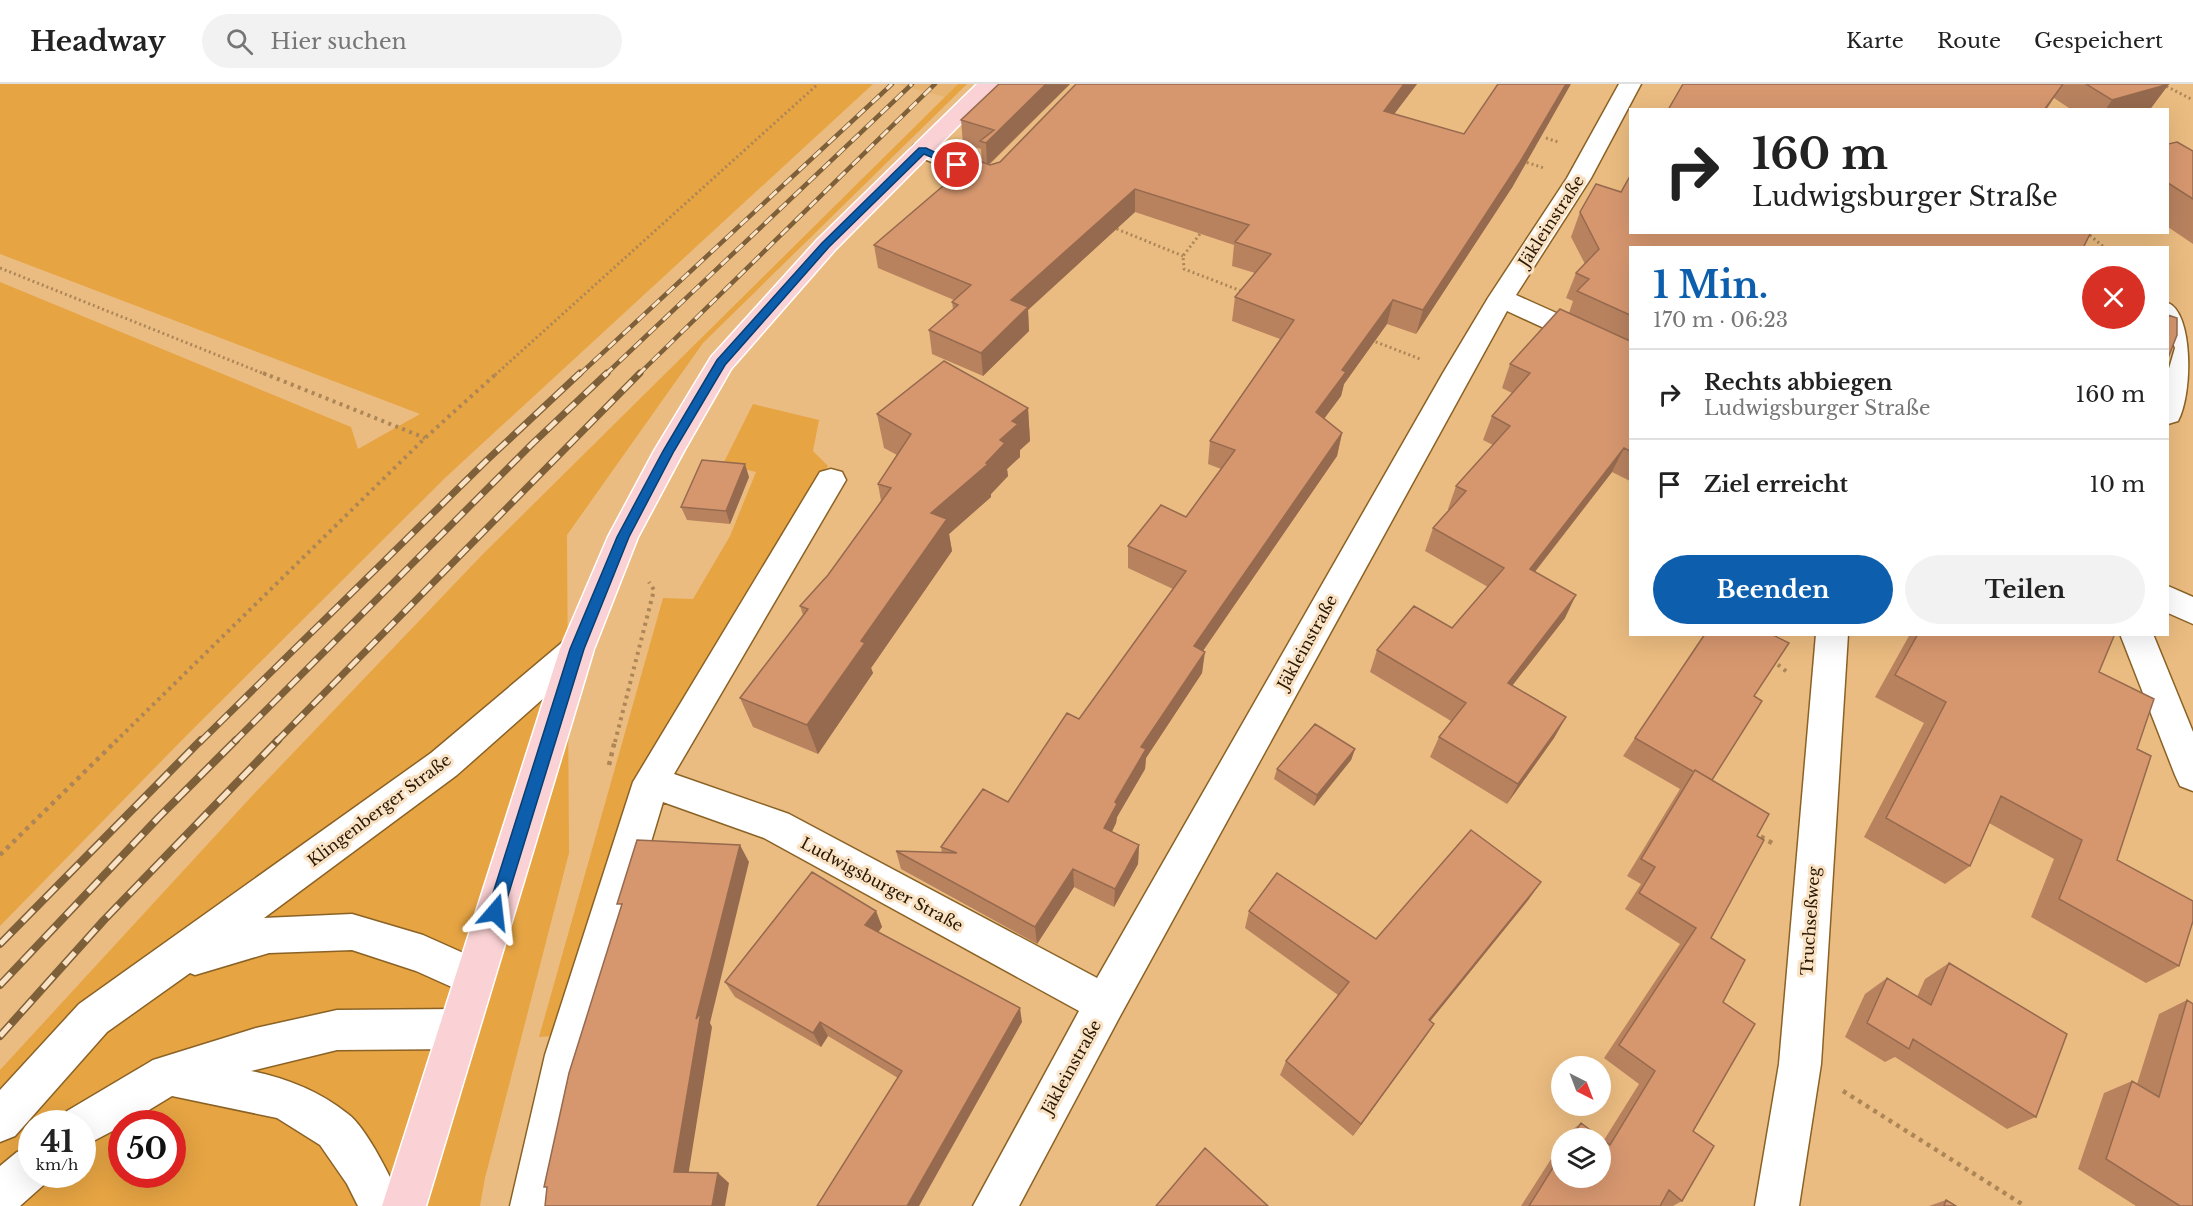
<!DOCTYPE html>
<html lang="de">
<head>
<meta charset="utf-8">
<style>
  body { margin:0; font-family:"Libre Baskerville",serif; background:#f2f2f2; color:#222; height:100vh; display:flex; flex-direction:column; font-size:22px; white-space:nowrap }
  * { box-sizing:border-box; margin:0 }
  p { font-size:20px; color:#767676 }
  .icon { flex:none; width:33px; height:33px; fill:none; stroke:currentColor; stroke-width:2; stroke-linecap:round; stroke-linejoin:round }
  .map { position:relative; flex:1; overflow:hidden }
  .sheet { position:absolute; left:1629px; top:162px; width:540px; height:390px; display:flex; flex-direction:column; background:#fff; border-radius:0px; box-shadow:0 6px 24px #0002 }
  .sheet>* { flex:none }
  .hud { position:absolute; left:1629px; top:24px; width:540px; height:126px; border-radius:0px; box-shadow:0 6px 24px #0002; background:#fff; color:#222; overflow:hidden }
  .needle { width:39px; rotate:138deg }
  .controls { position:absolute; left:1551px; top:972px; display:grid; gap:12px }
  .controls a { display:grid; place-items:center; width:60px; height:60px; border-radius:50%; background:#fff; box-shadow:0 6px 24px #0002; font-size:30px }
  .speed { position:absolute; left:18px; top:1026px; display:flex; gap:12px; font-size:30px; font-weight:700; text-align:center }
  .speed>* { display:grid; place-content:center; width:78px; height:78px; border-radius:50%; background:#fff; box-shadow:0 6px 24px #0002; line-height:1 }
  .speed small { font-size:15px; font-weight:400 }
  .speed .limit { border:9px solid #d22; background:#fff; color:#111 }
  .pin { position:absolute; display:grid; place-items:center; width:51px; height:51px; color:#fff; margin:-26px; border:3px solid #fff; border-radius:50%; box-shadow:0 2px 6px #0007 }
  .me { position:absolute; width:66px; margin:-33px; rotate:17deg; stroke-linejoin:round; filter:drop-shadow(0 0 4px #0008) }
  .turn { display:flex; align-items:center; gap:21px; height:126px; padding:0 24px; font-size:27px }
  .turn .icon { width:78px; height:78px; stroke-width:2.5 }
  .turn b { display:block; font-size:42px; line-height:51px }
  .round { display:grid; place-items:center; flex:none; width:63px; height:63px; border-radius:32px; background:#f2f2f2 }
  .overview { display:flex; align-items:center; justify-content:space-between; height:102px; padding:0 24px }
  h1 { font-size:36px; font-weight:800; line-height:45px; color:#0d5fad }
  .cta { display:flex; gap:12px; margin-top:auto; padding:12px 24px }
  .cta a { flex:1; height:69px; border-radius:36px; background:#0d5fad; color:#fff; font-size:24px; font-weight:800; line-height:69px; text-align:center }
  .cta a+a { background:#f2f2f2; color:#222 }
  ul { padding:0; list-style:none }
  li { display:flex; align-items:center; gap:18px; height:90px; padding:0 24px; border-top:2px solid #e0e0e0 }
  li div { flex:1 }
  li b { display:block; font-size:22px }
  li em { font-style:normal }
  header { display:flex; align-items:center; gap:36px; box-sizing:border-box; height:84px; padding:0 30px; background:#fff; border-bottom:2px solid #e0e0e0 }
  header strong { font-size:28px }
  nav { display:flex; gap:33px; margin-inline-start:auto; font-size:21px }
  .search { width:420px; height:54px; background:#f2f2f2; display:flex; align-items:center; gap:15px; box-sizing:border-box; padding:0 21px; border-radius:33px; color:#767676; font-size:22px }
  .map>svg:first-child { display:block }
</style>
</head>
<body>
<header>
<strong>Headway</strong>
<div class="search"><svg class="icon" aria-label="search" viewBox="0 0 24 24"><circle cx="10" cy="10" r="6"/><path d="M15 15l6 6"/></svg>Hier suchen</div>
<nav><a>Karte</a><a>Route</a><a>Gespeichert</a></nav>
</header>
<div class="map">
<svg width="2193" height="1122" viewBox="0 0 2193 1122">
  <rect width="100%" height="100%" fill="#ebbc81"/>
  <path fill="#e6b370" d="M896,0h62l-13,13z"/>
  <path fill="#e6a443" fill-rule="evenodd" d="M0,0h873l-427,393 -259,258 -187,191v-644l351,145 7,22 62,-35 -420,-160z
    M958,0h9l-264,259 -136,192 2,318 -84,325 -5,28h-480v-136l251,-273 231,-242zM32,1040h50v50h-50zM122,1040h50v50h-50z
    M753,320l66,16 -6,31 15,15 -186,311 -88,259 -15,1 124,-439 30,1 37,-63 26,-64 -33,-8z"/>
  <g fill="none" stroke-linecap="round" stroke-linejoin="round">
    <g stroke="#8b6225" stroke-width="3">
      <path id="minor" d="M1619,0h22l-50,94 -75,117 114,51v20l-10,-3 -113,-52 -388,707 -100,188h-46l106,-195 -315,-173 -101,-36 -76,253 -33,151h-44l35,-151 88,-273 187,-310 11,-3 11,3 4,8 -172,294 115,40 308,164 346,-605 45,-75 79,-120z
        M922,59l79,30 4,5 -4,5 -8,2 -8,-2 -71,-28 -4,-5 4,-5z
        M2168,219c25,10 25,90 10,118l-10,3v-52l7,-24 -7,-19z
        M2168,502l25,11v27l-25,-11z
        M1816,550h32l-27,430 -22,142h-44l24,-142z
        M2120,550h33l40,98v59l-13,-5 -5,-11z
        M577,552l12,4 5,9 -5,9 -132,117 -193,143 88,-4 71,21 65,29 6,14 -6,14 -14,5 -58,-26 -64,-21 -83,3 -74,22 -5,-2 -83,59 -92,104 -15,6v-52l79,-86 352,-251 134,-113z
        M458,925l14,6 6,14 -6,14 -14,6 -121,1 -86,21c35,7 68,20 97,43 19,14 46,69 55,92h-45l-11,-22 -27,-39 -43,-27 -105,-22 -46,28h-4v2l-40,21v-23h-20l5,-13 86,-51 103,-32 81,-18z
        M32,1061v29h19l-4,8 -27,24h-20v-40l17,-14z"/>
    </g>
    <g stroke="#fff" stroke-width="3">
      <path id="major" d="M977,0h23l-165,166 -104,119 -47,82 -46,86 -44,112 -168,557h-44l178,-557 48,-112 46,-86 57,-94 106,-117z"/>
    </g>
    <path stroke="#ac8657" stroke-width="3" stroke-dasharray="2 3" stroke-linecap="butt" d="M2162,0l31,16
      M1546,54l12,4
      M1522,77l22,7
      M1112,143l71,29
      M1203,146l-20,26 1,13 60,23
      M2086,148l19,16
      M0,184l267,107
      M1371,256l49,19
      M495,291l323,-291"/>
    <path stroke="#ac8657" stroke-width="4" stroke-dasharray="3 4.5" stroke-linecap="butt" d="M263,289l162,65
      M1772,576l15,12
      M115,658l310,-304 72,-65
      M615,658l39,-152 -5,-8"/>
    <path stroke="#ac8657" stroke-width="4.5" stroke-dasharray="4 5" stroke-linecap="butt" d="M609,681l6,-25
      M1753,748l19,11
      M0,771l117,-115
      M1843,1007l182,115"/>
    <use href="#minor" fill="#fff" fill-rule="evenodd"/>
    <use href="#major" fill="#fad1d4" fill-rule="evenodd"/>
    <g stroke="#7d5f39" stroke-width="4.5">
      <path id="rail-far2" d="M579,291l313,-291
        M605,291l307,-291
        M638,291l297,-291"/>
    </g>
    <g stroke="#7d5f39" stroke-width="7">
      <path id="rail-far1" d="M200,658l287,-282 93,-87
        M234,658l298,-298 75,-71
        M276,658l364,-369"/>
    </g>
    <g stroke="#7d5f39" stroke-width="8">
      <path id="rail" d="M0,860l201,-204
        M0,901l158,-167 78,-78
        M0,952l104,-116 174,-180"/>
    </g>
    <use href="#rail-far2" stroke="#fae2c5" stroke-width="3" stroke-dasharray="10" stroke-linecap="butt"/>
    <use href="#rail-far1" stroke="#fae2c5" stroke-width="4.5" stroke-dasharray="13" stroke-linecap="butt"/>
    <use href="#rail" stroke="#fae2c5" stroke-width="5" stroke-dasharray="16" stroke-linecap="butt"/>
  </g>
  <circle fill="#987341" cx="968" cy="70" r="6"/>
  <path fill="#b8825f" d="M999,0h71l-81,81 11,-3 76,-78h341l-23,30 119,72 -97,148 -29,-10 -43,60 -3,12 -17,23 18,14 -5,23 -134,195 -1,22 -56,85 -1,11 -28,48 -1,6 -4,9 27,13 -1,19 -24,43 -40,-20 -37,57 -136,-75 -5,-18 46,2 -1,-6 67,-45 71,-83 94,-130 -45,-21v-22l58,-29 35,-48 -13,-5 2,-23 70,-102 -48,-18 3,-24 20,-24 -23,-7 2,-21 -99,-33 -107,98 1,21 -46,45 -51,-22 -3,-24 24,-21 -1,-7 2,-2 -76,-32 -4,-23 72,-61 -2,-15 38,-7 -1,-13 -18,-5 -2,-24z
    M1683,0h486l-18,24 -4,2h-75l-18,-12z
    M2168,60l25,7v93l-25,-17z
    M1580,128l50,36v233l-18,-9 -77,100 30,46 -53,67 54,32 -12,21 -47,66 -77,-47 9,-20 12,-16 -81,-49 7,-22 75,-22 36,-41 -63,-36 8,-23 16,-18 -1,-1 8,-23 37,-41 -10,-5 9,-24 20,-23 -10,-5 8,-24 59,-51 4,-12 -7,-3 10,-25 9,-9 -14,-27z
    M1028,324l2,33 -10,9v7l-13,12 1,7 -17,18v3l-42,37 3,17 -81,117 2,5 -55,81 -65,-27 -13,-29 63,-83 -3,-9 28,-31 53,-74 -3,-17 19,-29 -13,-7 -7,-34z
    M749,393l-19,47 -43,-4 -6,-13z
    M1704,550l50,62 -42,84 45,56 -46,102 12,64 -30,129 -11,70 -9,5h-152l41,-64v36l38,-40h-36l3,-4 14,-11 23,17 35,-56 -35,-26 76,-114 -55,-35 16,-25 -14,-8 53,-87 -57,-33z
    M1910,550h202l-13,38 38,77 -20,111 62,106 -33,17 -115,-66 23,-58 -65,-36 -19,43 -25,18 -81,-47 60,-114 -49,-26z
    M1355,665l-4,11 -37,46 -40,-27 3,-10z
    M1529,815l-99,122 4,3 -81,112 -73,-61 6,-14 52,-66 -93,-67 4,-17 127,28z
    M876,827l6,16 -4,5 144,90 -124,56 -70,-42 -7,11 -86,-50 -10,-15z
    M1949,879l87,154 -29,12 -112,-72 -10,5 -40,-25 20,-43 22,-16 30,19 8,-18z
    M2187,916l6,206h-57l-58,-37 26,-76 28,-12 5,3 22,-70z
    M1946,1116l10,6h-27z"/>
  <path fill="#966a4e" d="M1046,0h24l-83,82 -1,-23z
    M1404,0h13l-38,50 5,-23z
    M1566,0h5l-58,102 -97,148 7,-24z
    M2063,0l-17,26h-2z
    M2169,0l-18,24 -4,2h-42l7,-10z
    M1135,105v23l-107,98 1,21 -46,45 -2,-23 30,-53z
    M1393,216l-6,24 -43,60 -3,12 -30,40 5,-24 26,-42z
    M1028,324l2,33 -10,9v7l-13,12 1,7 -17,18v3l-42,37 3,17 -81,117 2,5 -55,81 -11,-29 54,-84 70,-128 69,-73 12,-19z
    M1342,349l-5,23 -146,212 3,-22z
    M1624,364l-12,24 -93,120 11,-23z
    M745,380l4,13 -19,47 -4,-13z
    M1576,511l-11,23 -67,86 10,-21z
    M1205,568l-3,21 -56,85 -1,11 -28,48 -1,6 -12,24v-19l11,-26 26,-55z
    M1566,633l-12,21 -47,66 11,-20z
    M1355,665l-4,11 -37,46 3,-11z
    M740,761l9,17 -39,161 2,4 -25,156 -13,-11 22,-153z
    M1139,761l-1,19 -24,43 1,-18z
    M1073,785l1,18 -37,57 -2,-17z
    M1541,798l-12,17 -110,136 10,-15z
    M876,827l6,16 -11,15 -6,-17z
    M1020,924l2,14 -103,184h-12z
    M820,938l8,14 -7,11 -8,-14z
    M1434,940l-10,15 -71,97 8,-12z
    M718,1089l11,10 -4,23h-13z"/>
  <path fill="#d6976f" stroke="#966a4e" stroke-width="1.5" d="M999,0h47l-60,59 -6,-2 14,-11 -33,-10z
    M1076,0h328l-20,27 80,23 34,-50h68l-46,78 -97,148 -30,-10 -51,70 4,2 -30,40 26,21 -148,213 11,6 -64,95 5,2 -31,53 2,2 -13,24 35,17 -24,44 -42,-20 -38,58 -139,-76 61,2 -16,-6 42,-58 25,13 59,-89 12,6 107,-148 -58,-25 33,-41 25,12 49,-67 -25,-9 84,-121 -59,-23 36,-43 -36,-12 14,-17 -114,-36 -124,111 17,7 -47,46 -52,-23 29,-25 -6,-3 19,-17 -97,-40 83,-71 -13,-5 18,-14 28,10 10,-3z
    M1683,0h380l-19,26h-376z
    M2086,0h83l-57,16z
    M2177,58l16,9v48l-25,-16v-39z
    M1630,92v56h461l-8,16h-453v67l-53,-24 12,-12 -13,-6 23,-24 -19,-37 16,-28 25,8z
    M1560,225l70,32v110l-6,-3 -94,121 46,26 -68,88 58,34 -48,67 -79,-47 27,-34 -89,-53 37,-44 38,22 52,-60 -71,-40 33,-37 -10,-5 54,-60 -18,-10 38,-43 -20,-9z
    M2168,231l9,3v17l-9,23z
    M944,277l84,47 -16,13 6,3 -18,16 5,3 -19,20 2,1 -57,49 16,6 -86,122 4,2 -58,82 -67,-27 68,-89 -8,-3 28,-31 63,-87 -13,-4 33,-50 -34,-20z
    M702,376l43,4 -19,47 -45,-4z
    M1705,550h66l18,9 -35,53 8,5 -50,79 -17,-10 -1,2 -59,-34z
    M1918,550h194l2,2 -15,36 55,27 -17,50 14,7 -34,104 76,41v20l-14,45 -120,-67 23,-59 -81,-44 -31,70 -84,-48 60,-116 -51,-27z
    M1315,640l40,25 -38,46 -40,-26z
    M1695,686l74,44 -12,22 7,4 -53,98 34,22 -22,42 32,22 -62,107 21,15 -32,55 -13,-11 -9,16h-131l33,-53v25h38v-40h-29l10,-15 29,22 45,-74 -36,-26 77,-117 -57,-35 16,-26 -14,-8z
    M1471,746l70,52 -112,138 5,4 -73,100 -75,-63 63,-79 -100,-71 28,-38 99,66z
    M637,756l103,5 -44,174 5,-7 -27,160 44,1 -6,33h-167l2,-19h-3l25,-114 53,-169h-5z
    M812,788l64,39 -11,14 155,83 -113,198h-90l85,-135 -82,-49 -7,11 -88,-51z
    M1949,879l118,71 -31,83 -123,-78 -4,10 -42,-26 20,-45 44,27z
    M2187,916l6,4v202h-13l-74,-47 26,-78 27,16z
    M1205,1064l63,58h-112z
    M1946,1116l10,6h-12z"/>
  <path fill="#0d5fad" stroke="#083e70" stroke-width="1.5" d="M919,64h7l36,17 -8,2 -30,-13 -95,93 -104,118 -51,86 -45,86 -45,112 -81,263 -3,5 -5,2 -6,-2 -2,-5 83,-263 47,-112 46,-86 54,-91 105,-117z"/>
  <g text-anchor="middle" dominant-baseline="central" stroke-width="6" stroke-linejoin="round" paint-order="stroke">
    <g font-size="16" fill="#281701" stroke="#fae2c5">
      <text transform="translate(1551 137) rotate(-57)">Jäkleinstraße</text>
      <text transform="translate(1307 558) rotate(-61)">Jäkleinstraße</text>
      <text transform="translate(379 726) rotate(-37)">Klingenberger Straße</text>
      <text transform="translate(882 800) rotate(28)">Ludwigsburger Straße</text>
      <text transform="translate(1810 837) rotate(-86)">Truchseßweg</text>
      <text transform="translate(1071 983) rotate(-61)">Jäkleinstraße</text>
    </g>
  </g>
</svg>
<div class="controls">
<a><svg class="needle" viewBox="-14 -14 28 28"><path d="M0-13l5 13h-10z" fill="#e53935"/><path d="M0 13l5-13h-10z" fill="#767676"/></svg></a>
<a><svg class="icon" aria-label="layers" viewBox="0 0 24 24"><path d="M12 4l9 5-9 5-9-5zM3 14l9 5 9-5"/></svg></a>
</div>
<div class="speed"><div>41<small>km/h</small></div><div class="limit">50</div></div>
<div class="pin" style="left:957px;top:81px;background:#d93025"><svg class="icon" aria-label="arrive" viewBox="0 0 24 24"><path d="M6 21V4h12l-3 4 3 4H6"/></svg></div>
<svg class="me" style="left:495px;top:828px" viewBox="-20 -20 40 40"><path d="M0-17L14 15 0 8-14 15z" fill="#0d5fad" stroke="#fff" stroke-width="4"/></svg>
<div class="hud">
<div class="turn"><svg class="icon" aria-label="right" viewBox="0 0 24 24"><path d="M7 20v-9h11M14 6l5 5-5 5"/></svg><div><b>160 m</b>Ludwigsburger Straße</div></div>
</div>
<section class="sheet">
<div class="overview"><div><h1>1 Min.</h1><p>170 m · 06:23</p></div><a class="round" style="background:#d93025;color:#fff"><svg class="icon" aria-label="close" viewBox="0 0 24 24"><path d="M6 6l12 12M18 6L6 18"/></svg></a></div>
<ul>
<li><svg class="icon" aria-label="right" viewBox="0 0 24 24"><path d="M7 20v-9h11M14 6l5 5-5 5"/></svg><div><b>Rechts abbiegen</b><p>Ludwigsburger Straße</p></div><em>160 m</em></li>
<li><svg class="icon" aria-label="arrive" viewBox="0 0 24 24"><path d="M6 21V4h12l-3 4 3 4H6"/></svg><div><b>Ziel erreicht</b></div><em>10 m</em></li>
</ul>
<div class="cta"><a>Beenden</a><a>Teilen</a></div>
</section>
</div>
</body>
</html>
